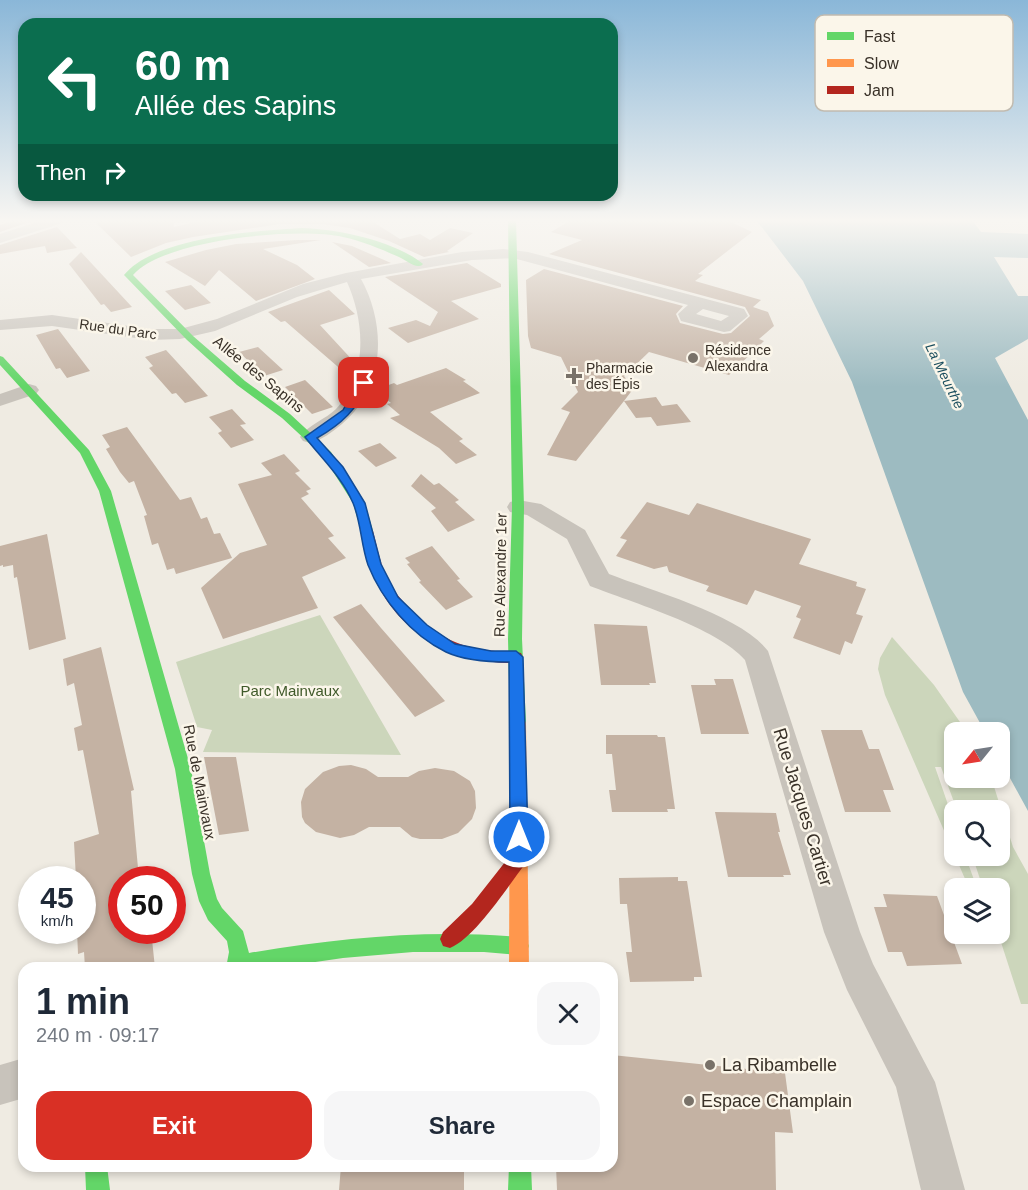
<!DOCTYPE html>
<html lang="en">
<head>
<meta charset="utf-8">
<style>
  body { margin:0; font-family:Helvetica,sans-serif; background:#f6f6f7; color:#1f2937; height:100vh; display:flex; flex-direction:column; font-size:22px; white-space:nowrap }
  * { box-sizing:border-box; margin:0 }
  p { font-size:20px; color:#747a83 }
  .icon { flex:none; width:33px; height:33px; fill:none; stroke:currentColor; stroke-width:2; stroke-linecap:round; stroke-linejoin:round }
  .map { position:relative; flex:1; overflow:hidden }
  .sheet { position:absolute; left:18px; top:962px; width:600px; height:210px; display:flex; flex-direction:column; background:#fff; border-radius:18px; box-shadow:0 3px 9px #0003 }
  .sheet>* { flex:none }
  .top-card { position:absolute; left:18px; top:18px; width:600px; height:183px; border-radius:18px; box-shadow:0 3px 9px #0003; background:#0b6e4f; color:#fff; overflow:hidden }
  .needle { width:39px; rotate:240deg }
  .tools { position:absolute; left:944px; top:722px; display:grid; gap:12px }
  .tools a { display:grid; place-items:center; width:66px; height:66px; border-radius:12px; background:#fff; box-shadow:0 3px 9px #0003; font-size:30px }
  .speed { position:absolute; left:18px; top:866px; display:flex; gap:12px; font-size:30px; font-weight:700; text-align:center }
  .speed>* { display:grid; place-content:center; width:78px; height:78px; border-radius:50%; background:#fff; box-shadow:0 3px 9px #0003; line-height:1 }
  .speed small { font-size:15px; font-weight:400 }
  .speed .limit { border:9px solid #d22; background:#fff; color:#111 }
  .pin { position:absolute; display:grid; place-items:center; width:51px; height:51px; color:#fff; margin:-26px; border-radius:12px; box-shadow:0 3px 9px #0006 }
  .me { position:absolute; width:66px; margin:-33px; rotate:0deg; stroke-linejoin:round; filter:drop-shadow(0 0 4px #0008) }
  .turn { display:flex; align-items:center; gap:21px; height:126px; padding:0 18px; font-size:27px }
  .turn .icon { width:78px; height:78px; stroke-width:2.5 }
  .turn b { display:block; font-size:42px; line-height:51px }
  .then { display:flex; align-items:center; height:57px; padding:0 18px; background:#0003; gap:12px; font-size:22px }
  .round { display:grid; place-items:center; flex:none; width:63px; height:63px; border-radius:18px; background:#f6f6f7 }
  .headline { display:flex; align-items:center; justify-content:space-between; height:102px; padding:0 18px }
  h1 { font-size:36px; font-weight:700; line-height:45px }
  .cta { display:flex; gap:12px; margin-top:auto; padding:12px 18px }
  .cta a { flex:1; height:69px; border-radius:18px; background:#d93025; color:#fff; font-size:24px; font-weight:700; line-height:69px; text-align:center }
  .cta a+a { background:#f6f6f7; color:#1f2937 }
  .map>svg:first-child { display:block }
</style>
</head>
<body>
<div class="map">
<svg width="1028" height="1190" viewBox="0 0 1028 1190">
  <rect width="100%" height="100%" fill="#efebe2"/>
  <path fill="#ccd6bb" d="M320,615l81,140 -198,-3 9,-22 -15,-3 -21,-65z
    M892,637l42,48 33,47h-13v45h37l22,70 15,27v130h-7l-23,-71 1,-45h-16l-11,-33h27v-45h-42l-16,-43h-6l19,55v33h11l12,33h-8l-84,-193 -7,-26 2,-11z"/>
  <path fill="#9dbbc1" d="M755,220h217l9,12 47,2v24l-34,-1 24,39h10v43l-33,19 33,62v391l-29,-53v-26h-14l-22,-40 -111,-310 -49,-101 -42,-55z"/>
  <path fill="#c4b2a3" d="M15,220h20l-35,12v-7z
    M93,220h80l1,7 30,-7h166l30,19 20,-5 10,6 20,-12 23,5 -26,18 2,1 -25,5 -35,-16 -39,-13 -28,-4h-42l-87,13 -27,6 -35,14z
    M571,220h156l25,12 -54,42 5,1 -8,6 66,19 -8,7 15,5 6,14 -15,13 5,2 -35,34 -80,-23 -25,24 9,13 -9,12 32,-4 6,9 15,-2 14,18 -34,4 -6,-9 -15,1 -12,-17 -48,60 -29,-6 23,-43 -9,-3 17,-17 -17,-35 -30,-9 -3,-12 -2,-56 18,-11 139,37 -7,8 4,9 43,11 8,-1 19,-17 -5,-9 -196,-53 33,-14 -31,-8z
    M57,227l20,21 -30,5 -2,-7 -45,8v-9z
    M297,240h24l-58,9 34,16 18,14 -59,22 -37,-31 -14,16 -40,-24 41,-12 30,-6z
    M332,242l20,4 39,17 -22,4z
    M81,252l51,55 -21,5 -7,-8 -3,1 -32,-41z
    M467,263l34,21v3l-50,14 28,18 -71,24 -20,-15 28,-8 14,6 8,-14 -53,-35z
    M191,285l20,18 -26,7 -20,-19z
    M329,290l26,24 -35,11 36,39 -4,15 -67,-58 -4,1 -13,-10z
    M58,329l32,42 -23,7 -7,-10 -4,1 -20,-34z
    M258,347l25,23 -19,6 -25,-24z
    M166,350l11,12 31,34 -23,7 -9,-10 -4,1 -23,-26 4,-2 -8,-9z
    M446,368l20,12 -3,1 17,12 -50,19 33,27 -4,2 18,14 -21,9 -17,-16 -49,-30 10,-3 -13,-11 4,-1 -16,-13 19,-7 3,2z
    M305,380l28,27 -21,7 -27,-27z
    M232,409l14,15 -6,1 14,15 -23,8 -13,-15 4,-2 -13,-14z
    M127,427l53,73 11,-3 10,22 6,-2 7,17 6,-1 12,25 -56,16 -2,-6 -7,2 -9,-27 -6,2 -8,-29 3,-1 -13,-34 -5,2 -9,-11 -14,-23 4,-2 -8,-12z
    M380,443l17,15 -21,9 -18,-16z
    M284,454l16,17 -5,2 16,16 -5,2 3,3 -8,4 33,38 -6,2 18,20 -44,19 16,31 -95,31 -22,-51 39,-35 27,-8 -29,-61 34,-9 -11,-12z
    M421,474l13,11 5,-2 20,17 -4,2 20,18 -27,12 -17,-21 5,-3 -25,-22z
    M647,502l42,13 8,-12 114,36 -12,25 58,18 -1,4 10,3 -10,25 7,2 -11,28 -7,-3 -5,14 -47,-17 8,-19 -5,-2 5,-11 -46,-16 -8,15 -41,-14 3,-5 -40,-14 -2,-6 -13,3 -38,-13 11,-16 -7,-2z
    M47,534l19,105 -37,11 -12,-73 -3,1 -1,-13 -10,2v-2l-3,1v-20z
    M432,546l28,33 -3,1 16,17 -27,13 -27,-28 2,-1 -14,-17 3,-1 -5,-5z
    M361,604l20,24 64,73 -30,16 -82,-100z
    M594,624l53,2 9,57h-7l1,2h-49z
    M101,647l33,143 -3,1 8,88h-17v51h29l4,38h-70l-1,-16 -6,2 -1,-24h5v-51h-6l-2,-37 25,-8 -16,-84 -5,1 -4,-23 8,-3 -8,-42 -7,3 -4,-27z
    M714,679h19l16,55h-48l-10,-49h25z
    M821,730h41l7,19h10l15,41h-11l8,22h-46z
    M606,735h51l1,2h7l10,72h-8l1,3h-56l-3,-22h7l-4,-36h-6z
    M204,757h32l13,74 -30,4z
    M351,765l15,4 12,8h30l11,-6 16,-3 19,3 16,10 5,10 1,17 -4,11 -14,14 -16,6h-22l-8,-2 -12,-10h-31l-15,8 -14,3 -24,-6 -11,-9 -3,-6 -1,-15 4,-13 18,-17 16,-6z
    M715,812l61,1 4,19h-2l13,43h-8l1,2h-56z
    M678,877v4h9l15,96h-8v4l-64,1 -4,-30h6l-5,-48h-7l-1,-26z
    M883,894l54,2 25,68 -55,2 -5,-14h-14l-14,-45h13z
    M612,1055l173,18 8,60 -18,-1 1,58h-219l-1,-24h56z
    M341,1166h123v24h-125z"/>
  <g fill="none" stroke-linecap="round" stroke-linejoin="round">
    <path fill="#c8c3bb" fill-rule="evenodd" d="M43,220h21l-2,3 -62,20v-9z
      M503,249l25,3 216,57 4,7 -18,15 -6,1 -43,-11 -3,-7 10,-9 -175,-47 -41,2 -111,19c26,47 24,109 -19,145 -10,8 -20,16 -32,19l-7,-2 -3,-4c8,-12 26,-18 36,-28 32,-34 29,-87 11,-127l-50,15 -82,34 -35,8 -30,1 -98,-14 -52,4v-10l52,-5 98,14h30l37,-10 86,-35 43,-11 116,-21zM703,309l26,7 -8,5 -25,-7z
      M29,384l7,2 3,4 -3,4 -36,12v-12z
      M518,500l23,4 44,26 24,44c43,17 132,41 159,77l92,281 13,32 62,118 30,108h-44l-25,-103 -49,-97 -23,-58 -79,-272c-27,-32 -114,-58 -155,-74l-23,-47 -40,-24 -17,-3 -3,-5 3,-5z
      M24,1058v40l-24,7v-40z"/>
    <path fill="#63d668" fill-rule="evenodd" d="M508,220h8l8,287 -2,132 4,84 -2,4 -6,2 -6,-2 -2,-4 -2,-84 4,-132z
      M302,228c36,1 93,13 121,36 -1,1 -2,2 -4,2 -5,1 -15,-7 -20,-9 -18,-8 -37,-16 -56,-20 -46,-10 -179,2 -210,38l60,61 52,45 45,33 41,38 34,51 8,28 -6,4 -6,-4 -8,-28 -30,-47 -41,-38 -45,-33 -50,-45 -63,-65c31,-38 131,-44 178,-47z
      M0,356l3,1 86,93 22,41 80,278 19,105 7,25 5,9 21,23 6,22c90,-15 179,-24 270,-16l7,2 3,7 -3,7 -7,2 -35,-3h-71l-70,6 -69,10h-48l3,-16 -2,-11 -19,-21 -9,-19 -7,-27 -17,-105 -76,-278 -19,-38 -80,-88z
      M85,1166h22l3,24h-24z
      M509,1166h22l1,24h-24z"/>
    <path fill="#ff974d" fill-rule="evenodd" d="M518,717l6,2 2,4 3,245h-20l1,-245 2,-4z"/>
    <path fill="#b3261e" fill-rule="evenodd" d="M367,527l6,4c4,15 7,31 13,45 6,13 15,24 25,34 31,34 61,41 105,42l5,1 2,4 -2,4c-12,4 -28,1 -41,-1 -48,-7 -88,-40 -107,-85 -7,-14 -8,-29 -12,-44z
      M519,850l6,2 3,6 -3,6c-17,22 -50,74 -75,84l-7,-2 -3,-7 3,-7 29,-28 41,-52z"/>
  </g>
  <linearGradient id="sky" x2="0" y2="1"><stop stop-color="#8ab7d8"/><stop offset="0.57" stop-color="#f8f6f2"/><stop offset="1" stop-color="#f8f6f2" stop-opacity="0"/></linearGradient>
  <rect width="1028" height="387" fill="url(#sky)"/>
  <path fill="#1a73e8" stroke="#114b97" stroke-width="1.5" d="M360,380l9,3c-12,26 -27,41 -52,55l26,29 22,36 16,61 17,33 29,28 28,19 36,7h25l7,6 5,180 -3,5 -6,2 -6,-2 -3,-5 -1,-175c-20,0 -46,-2 -63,-10 -35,-17 -64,-52 -78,-87 -7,-20 -7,-43 -15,-62 -11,-26 -32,-45 -48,-66l38,-27z"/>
  <g fill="#797269" stroke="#fbf6ea" stroke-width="2">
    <circle cx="693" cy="358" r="6"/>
    <path d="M571 367h6v6h6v6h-6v6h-6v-6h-6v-6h6z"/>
    <circle cx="710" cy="1065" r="6"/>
    <circle cx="689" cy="1101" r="6"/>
  </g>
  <g text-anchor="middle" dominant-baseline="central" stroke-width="5" stroke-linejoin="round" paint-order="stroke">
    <g font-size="14" fill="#393128" stroke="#fbf6ea">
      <text transform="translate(118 329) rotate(8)">Rue du Parc</text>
    </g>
    <g font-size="14" fill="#393128" stroke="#fbf6ea" text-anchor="start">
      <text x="705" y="350">Résidence<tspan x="705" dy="16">Alexandra</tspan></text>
      <text x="586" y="368">Pharmacie<tspan x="586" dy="16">des Épis</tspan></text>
    </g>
    <g font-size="14" font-style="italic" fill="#1b4e5e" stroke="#fbf6ea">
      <text transform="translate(945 376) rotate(64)">La Meurthe</text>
    </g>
    <g font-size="15" fill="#393128" stroke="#fbf6ea">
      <text transform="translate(259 374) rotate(39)">Allée des Sapins</text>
      <text transform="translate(500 575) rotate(-89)">Rue Alexandre 1er</text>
      <text transform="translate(200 782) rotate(79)">Rue de Mainvaux</text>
    </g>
    <g font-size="15" fill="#405a2a" stroke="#fbf6ea">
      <text x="290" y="690">Parc Mainvaux</text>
    </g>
    <g font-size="18" fill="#393128" stroke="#fbf6ea">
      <text transform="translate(803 807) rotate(73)">Rue Jacques Cartier</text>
    </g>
    <g font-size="18" fill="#393128" stroke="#fbf6ea" text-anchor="start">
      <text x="722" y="1065">La Ribambelle</text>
      <text x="701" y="1101">Espace Champlain</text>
    </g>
  </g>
  <rect x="815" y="15" width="198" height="96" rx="9" fill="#fbf6ea" stroke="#c1bbb0" stroke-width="1.5"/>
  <rect x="827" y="32" width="27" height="8" fill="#63d668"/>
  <rect x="827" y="59" width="27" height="8" fill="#ff974d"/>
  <rect x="827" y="86" width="27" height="8" fill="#b3261e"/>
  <g font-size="16" fill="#393128">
    <text x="864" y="42">Fast</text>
    <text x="864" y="69">Slow</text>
    <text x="864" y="96">Jam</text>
  </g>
</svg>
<div class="tools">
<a><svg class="needle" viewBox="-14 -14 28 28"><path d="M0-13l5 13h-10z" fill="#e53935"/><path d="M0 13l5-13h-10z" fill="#747a83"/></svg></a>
<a><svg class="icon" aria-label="search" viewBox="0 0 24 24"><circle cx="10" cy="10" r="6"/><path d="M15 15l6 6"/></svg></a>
<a><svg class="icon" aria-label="layers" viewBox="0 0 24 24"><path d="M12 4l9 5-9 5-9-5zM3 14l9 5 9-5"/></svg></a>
</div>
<div class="speed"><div>45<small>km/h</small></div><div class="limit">50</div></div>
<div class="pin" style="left:364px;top:383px;background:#d93025"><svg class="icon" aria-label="arrive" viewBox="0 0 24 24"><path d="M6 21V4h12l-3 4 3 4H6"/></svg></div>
<svg class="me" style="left:519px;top:837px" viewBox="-20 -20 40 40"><circle r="17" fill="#1a73e8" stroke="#fff" stroke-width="3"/><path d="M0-11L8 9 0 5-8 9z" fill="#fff"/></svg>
<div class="top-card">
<div class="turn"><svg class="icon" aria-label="left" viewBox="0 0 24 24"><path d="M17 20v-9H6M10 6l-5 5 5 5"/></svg><div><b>60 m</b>Allée des Sapins</div></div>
<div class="then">Then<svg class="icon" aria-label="right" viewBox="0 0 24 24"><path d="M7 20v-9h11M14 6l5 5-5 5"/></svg></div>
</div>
<section class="sheet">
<div class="headline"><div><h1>1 min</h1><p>240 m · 09:17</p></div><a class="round"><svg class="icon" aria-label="close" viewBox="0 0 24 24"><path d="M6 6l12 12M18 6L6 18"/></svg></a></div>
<div class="cta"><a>Exit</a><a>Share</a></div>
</section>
</div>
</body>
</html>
